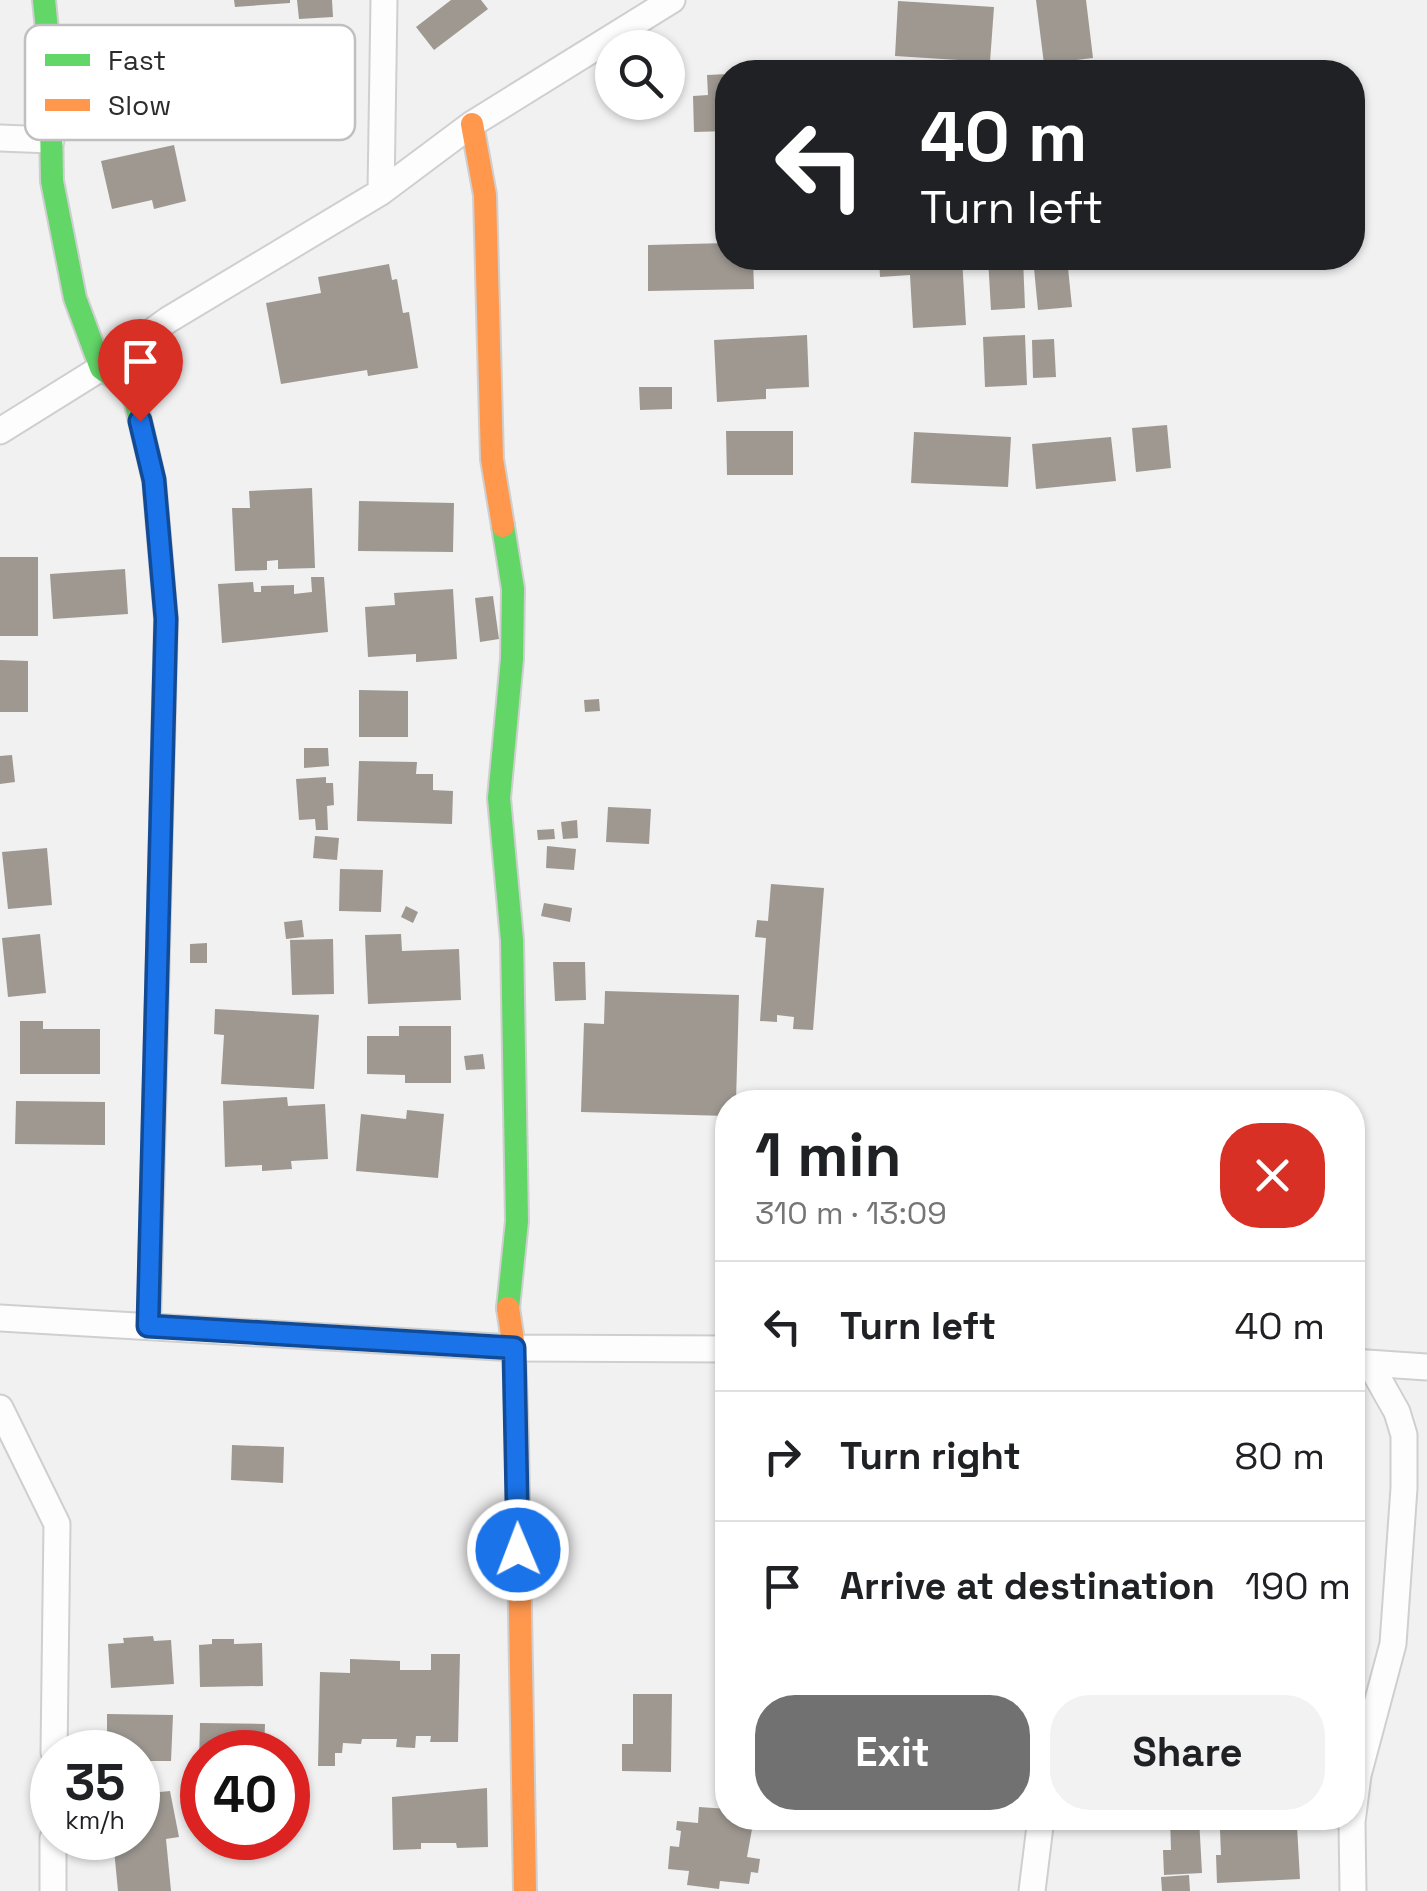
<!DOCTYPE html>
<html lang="en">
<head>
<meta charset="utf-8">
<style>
  body { margin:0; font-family:"Space Grotesk",sans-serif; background:#f2f2f2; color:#202124; height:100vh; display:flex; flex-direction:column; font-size:38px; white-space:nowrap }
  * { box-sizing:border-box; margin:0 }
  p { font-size:32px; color:#757577 }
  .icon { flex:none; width:55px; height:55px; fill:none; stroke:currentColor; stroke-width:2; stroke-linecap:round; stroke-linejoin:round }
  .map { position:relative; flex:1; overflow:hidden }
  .panel { position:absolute; left:715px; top:1090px; width:650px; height:740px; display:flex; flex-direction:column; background:#fff; border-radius:40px; box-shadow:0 2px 8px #0004 }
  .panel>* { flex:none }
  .hud { position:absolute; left:715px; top:60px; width:650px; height:210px; border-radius:40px; box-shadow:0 2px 8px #0004; background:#202124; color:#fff; overflow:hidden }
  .tools { position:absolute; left:595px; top:30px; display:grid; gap:20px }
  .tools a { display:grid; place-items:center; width:90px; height:90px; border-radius:50%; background:#fff; box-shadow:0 2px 8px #0004; font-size:50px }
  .speed { position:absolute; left:30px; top:1730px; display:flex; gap:20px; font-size:50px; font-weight:700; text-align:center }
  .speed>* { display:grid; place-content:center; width:130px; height:130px; border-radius:50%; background:#fff; box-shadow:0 2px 8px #0004; line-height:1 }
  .speed small { font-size:25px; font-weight:400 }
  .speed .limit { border:15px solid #d22; background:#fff; color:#111 }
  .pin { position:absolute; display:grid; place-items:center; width:85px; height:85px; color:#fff; margin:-102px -42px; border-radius:50% 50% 50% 0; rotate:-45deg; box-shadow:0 0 10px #0007 }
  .pin .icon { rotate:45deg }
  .me { position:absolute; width:110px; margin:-55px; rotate:359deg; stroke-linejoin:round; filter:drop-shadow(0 0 8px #0008) }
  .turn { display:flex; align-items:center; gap:35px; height:210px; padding:0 40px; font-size:45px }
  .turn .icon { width:130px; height:130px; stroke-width:2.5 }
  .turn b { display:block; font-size:70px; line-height:85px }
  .round { display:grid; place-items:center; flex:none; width:105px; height:105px; border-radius:40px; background:#f2f2f2 }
  .summary { display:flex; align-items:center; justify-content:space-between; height:170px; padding:0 40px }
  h1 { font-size:60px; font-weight:700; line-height:75px }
  .action { display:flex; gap:20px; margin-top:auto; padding:20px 40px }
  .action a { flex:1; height:115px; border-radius:40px; background:#717171; color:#fff; font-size:40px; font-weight:700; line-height:115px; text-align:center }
  .action a+a { background:#f2f2f2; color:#202124 }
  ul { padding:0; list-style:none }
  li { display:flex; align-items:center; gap:30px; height:130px; padding:0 40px; border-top:2px solid #e0e0e0 }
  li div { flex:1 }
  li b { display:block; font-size:38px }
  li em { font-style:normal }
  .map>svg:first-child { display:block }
</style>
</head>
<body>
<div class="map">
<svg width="1427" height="1891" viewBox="0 0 1427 1891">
  <rect width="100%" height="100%" fill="#f1f1f2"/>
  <path fill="#9e9891" d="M234,0h56v3l-55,4z
    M297,0h35l1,17 -34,2z
    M451,0h30l7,9 -54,41 -18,-23z
    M1036,0h50l7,58 -49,6z
    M898,1l96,6 -4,55 -95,-6z
    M728,74v57l-34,1 -1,-36 15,-1 -1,-20z
    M174,145l12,56 -32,8 -2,-9 -40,9 -11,-48z
    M715,168h13v51l-13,1z
    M728,243v15h25l1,31 -106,2v-46z
    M879,258h83l4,67 -53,3 -3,-53 -30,2z
    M988,258h35l2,50 -34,2z
    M1033,258h34l5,49 -34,3z
    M389,264l3,16 5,-1 6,34 6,-1 9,56 -50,8 -1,-6 -86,14 -15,-81 55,-10 -3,-16z
    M807,335l2,52 -43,2v10l-49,3 -3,-62z
    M1025,335l2,50 -42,2 -2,-50z
    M1054,339l2,38 -23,1 -1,-38z
    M639,387h33v22l-32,1z
    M1167,425l4,43 -35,4 -4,-44z
    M726,431h67v44h-66z
    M914,432l97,5 -3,50 -97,-4z
    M1111,437l5,44 -80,8 -4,-45z
    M312,488l3,80 -37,1v-9l-11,1v9l-32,1 -3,-63h18l-1,-17z
    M359,501l95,2 -1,49 -95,-1z
    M0,557h38v79h-38z
    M125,569l3,45 -75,5 -3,-45z
    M311,577h13l4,55 -106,11 -4,-59 35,-2 1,10h7v-6l33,-1v9l18,-2z
    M453,589l4,70 -41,3v-8l-48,3 -3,-50 30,-2 -1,-12z
    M493,596l6,43 -19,3 -5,-44z
    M0,660l28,1v51h-28z
    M359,690l49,1v46h-49z
    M599,699l1,12 -15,1 -1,-12z
    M304,748h24l1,18 -25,2z
    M12,755l3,27 -15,2v-28z
    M359,761l58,1 -1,12h17v16l20,1 -1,33 -95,-3z
    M326,777v6h7l1,22 -7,1 1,24h-12l-1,-11 -16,1 -3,-41z
    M608,807l43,2 -2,35 -43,-2z
    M577,820l1,18 -15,1 -2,-17z
    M554,829l1,10 -17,1 -1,-10z
    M315,836l24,2 -2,22 -24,-2z
    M547,846l29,3 -2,21 -28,-2z
    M47,848l5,57 -44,4 -6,-57z
    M340,869l43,1 -2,42 -42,-1z
    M771,884l53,4 -11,142 -20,-1 1,-12 -17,-2v7l-17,-1 6,-83 -11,-1 2,-17 11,1z
    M544,903l28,5 -2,14 -29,-6z
    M406,906l12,6 -5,11 -12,-6z
    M302,920l2,17 -18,2 -2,-17z
    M40,934l6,59 -38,4 -6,-59z
    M401,934l1,17 57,-2 2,51 -93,4 -3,-69z
    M333,939l1,55 -42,1 -2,-55z
    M207,943v20h-17v-19z
    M553,962h32l1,38 -31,1z
    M605,991l134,4 -3,107h-8v14l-147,-4 3,-89 20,1z
    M215,1009l104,6 -5,74 -93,-5 3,-49 -10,-1z
    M20,1021h23v8h57v45h-80z
    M399,1026h52v57h-46v-8l-38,-1v-38h32z
    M483,1054l2,15 -19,1 -2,-14z
    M287,1097l1,9 37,-2 3,55 -37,2 1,8 -30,2v-6l-37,2 -2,-66z
    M16,1101l89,1v43l-90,-1z
    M407,1110l37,4 -6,64 -82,-7 5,-57 45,5z
    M232,1445l52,2 -1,36 -52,-3z
    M715,1552h13v25h-13z
    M153,1636l1,5 17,-1 3,44 -63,4 -3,-44 16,-1 -1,-5z
    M212,1639h22v5l28,-1 1,43 -63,1 -1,-42 13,-1z
    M431,1654h29l-2,88h-28l1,-6h-15l-1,12 -19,-1 1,-8h-35l-1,5 -18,-1 -1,10h-7v13h-17l2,-94 30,1v-14l50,2v9h31z
    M633,1694h39l-1,78 -49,-1v-27h11z
    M107,1714l66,1 -2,46h-28v7h-5v-16h-31z
    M200,1723l65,1 -1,28h-62v10h-3z
    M487,1788l1,59 -31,1 -1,-5h-35v6l-28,1 -1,-53z
    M170,1791l9,46 -13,2 5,52h-53l-5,-52 25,-1v-44z
    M699,1807l29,2v9h26l-7,39 13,2 -2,14 -7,-1 -2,12 -29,-3 -1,8 -32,-4 2,-14 -21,-2 2,-23 9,1 2,-16 -5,-1 1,-9 21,2z
    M1188,1818h11l3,55 -38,2 -1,-25h8l-1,-31z
    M1297,1826l3,53 -83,4 -1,-28h5l-1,-25z
    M1189,1875l1,16h-28l-1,-14z"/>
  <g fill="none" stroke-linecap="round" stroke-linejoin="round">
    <g stroke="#cfcfcf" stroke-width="29">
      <path id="street" d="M0,138l51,2
        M381,192l3,-192
        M0,431l101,-63 67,-48 213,-128 91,-68 200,-124
        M0,1318l514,30 214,1
        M1352,1362l75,5
        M0,1408l57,116 -3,228
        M53,1891v-53
        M1032,1891l9,-73
        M1353,1891l-1,-69 6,-47 35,-131 11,-156v-53l-7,-23 -27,-48"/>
    </g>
    <g stroke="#cfcfcf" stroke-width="26">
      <path id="fast" d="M44,0l6,60 2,121 23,117 26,70 32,23 21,89 12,139 -12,497
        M503,526l10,63 -1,70 -13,139 13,142 5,281 -9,87"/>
    </g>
    <g stroke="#cfcfcf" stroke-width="26">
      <path id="slow" d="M472,124l13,71 7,264 11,67
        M508,1308l6,40 3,96 8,447
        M149,1327l5,-211"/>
    </g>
    <use href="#street" stroke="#fdfdfd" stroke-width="25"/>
    <use href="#fast" stroke="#63d668" stroke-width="22"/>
    <use href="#slow" stroke="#ff974d" stroke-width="22"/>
  </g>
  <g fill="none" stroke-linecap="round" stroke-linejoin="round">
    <g stroke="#114b97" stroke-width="25">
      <path id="route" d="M140,421l14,59 12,139 -18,707 366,22 4,202"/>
    </g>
    <use href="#route" stroke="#1a73e8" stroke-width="18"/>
  </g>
  <rect x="25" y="25" width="330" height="115" rx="15" fill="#fff" stroke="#c0c0c0" stroke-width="2.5"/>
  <rect x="45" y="54" width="45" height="12" fill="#63d668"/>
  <rect x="45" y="99" width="45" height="12" fill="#ff974d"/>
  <g font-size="28" fill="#2c2c2c">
    <text x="108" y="70">Fast</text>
    <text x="108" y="115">Slow</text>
  </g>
</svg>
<div class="tools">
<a><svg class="icon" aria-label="search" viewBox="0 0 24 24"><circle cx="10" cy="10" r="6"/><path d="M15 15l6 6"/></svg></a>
</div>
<div class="speed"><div>35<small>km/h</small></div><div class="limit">40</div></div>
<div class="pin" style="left:140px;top:421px;background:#d93025"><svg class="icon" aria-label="arrive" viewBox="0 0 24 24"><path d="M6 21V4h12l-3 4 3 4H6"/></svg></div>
<svg class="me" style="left:518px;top:1550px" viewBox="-20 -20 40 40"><circle r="17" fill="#1a73e8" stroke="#fff" stroke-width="3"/><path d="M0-11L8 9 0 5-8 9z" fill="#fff"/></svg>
<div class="hud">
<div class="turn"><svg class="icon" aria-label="left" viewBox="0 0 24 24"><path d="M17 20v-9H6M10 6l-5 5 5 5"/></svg><div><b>40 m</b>Turn left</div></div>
</div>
<section class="panel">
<div class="summary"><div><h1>1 min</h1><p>310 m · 13:09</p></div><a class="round" style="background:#d93025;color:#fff"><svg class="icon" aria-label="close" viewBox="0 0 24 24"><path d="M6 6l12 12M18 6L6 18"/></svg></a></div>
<ul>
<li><svg class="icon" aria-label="left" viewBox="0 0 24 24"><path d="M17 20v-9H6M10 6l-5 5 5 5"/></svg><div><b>Turn left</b></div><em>40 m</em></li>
<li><svg class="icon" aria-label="right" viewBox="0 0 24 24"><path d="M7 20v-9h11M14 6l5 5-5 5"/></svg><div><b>Turn right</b></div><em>80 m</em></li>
<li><svg class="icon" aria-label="arrive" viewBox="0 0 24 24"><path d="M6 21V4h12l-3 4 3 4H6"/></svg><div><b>Arrive at destination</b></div><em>190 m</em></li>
</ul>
<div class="action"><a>Exit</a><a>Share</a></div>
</section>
</div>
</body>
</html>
